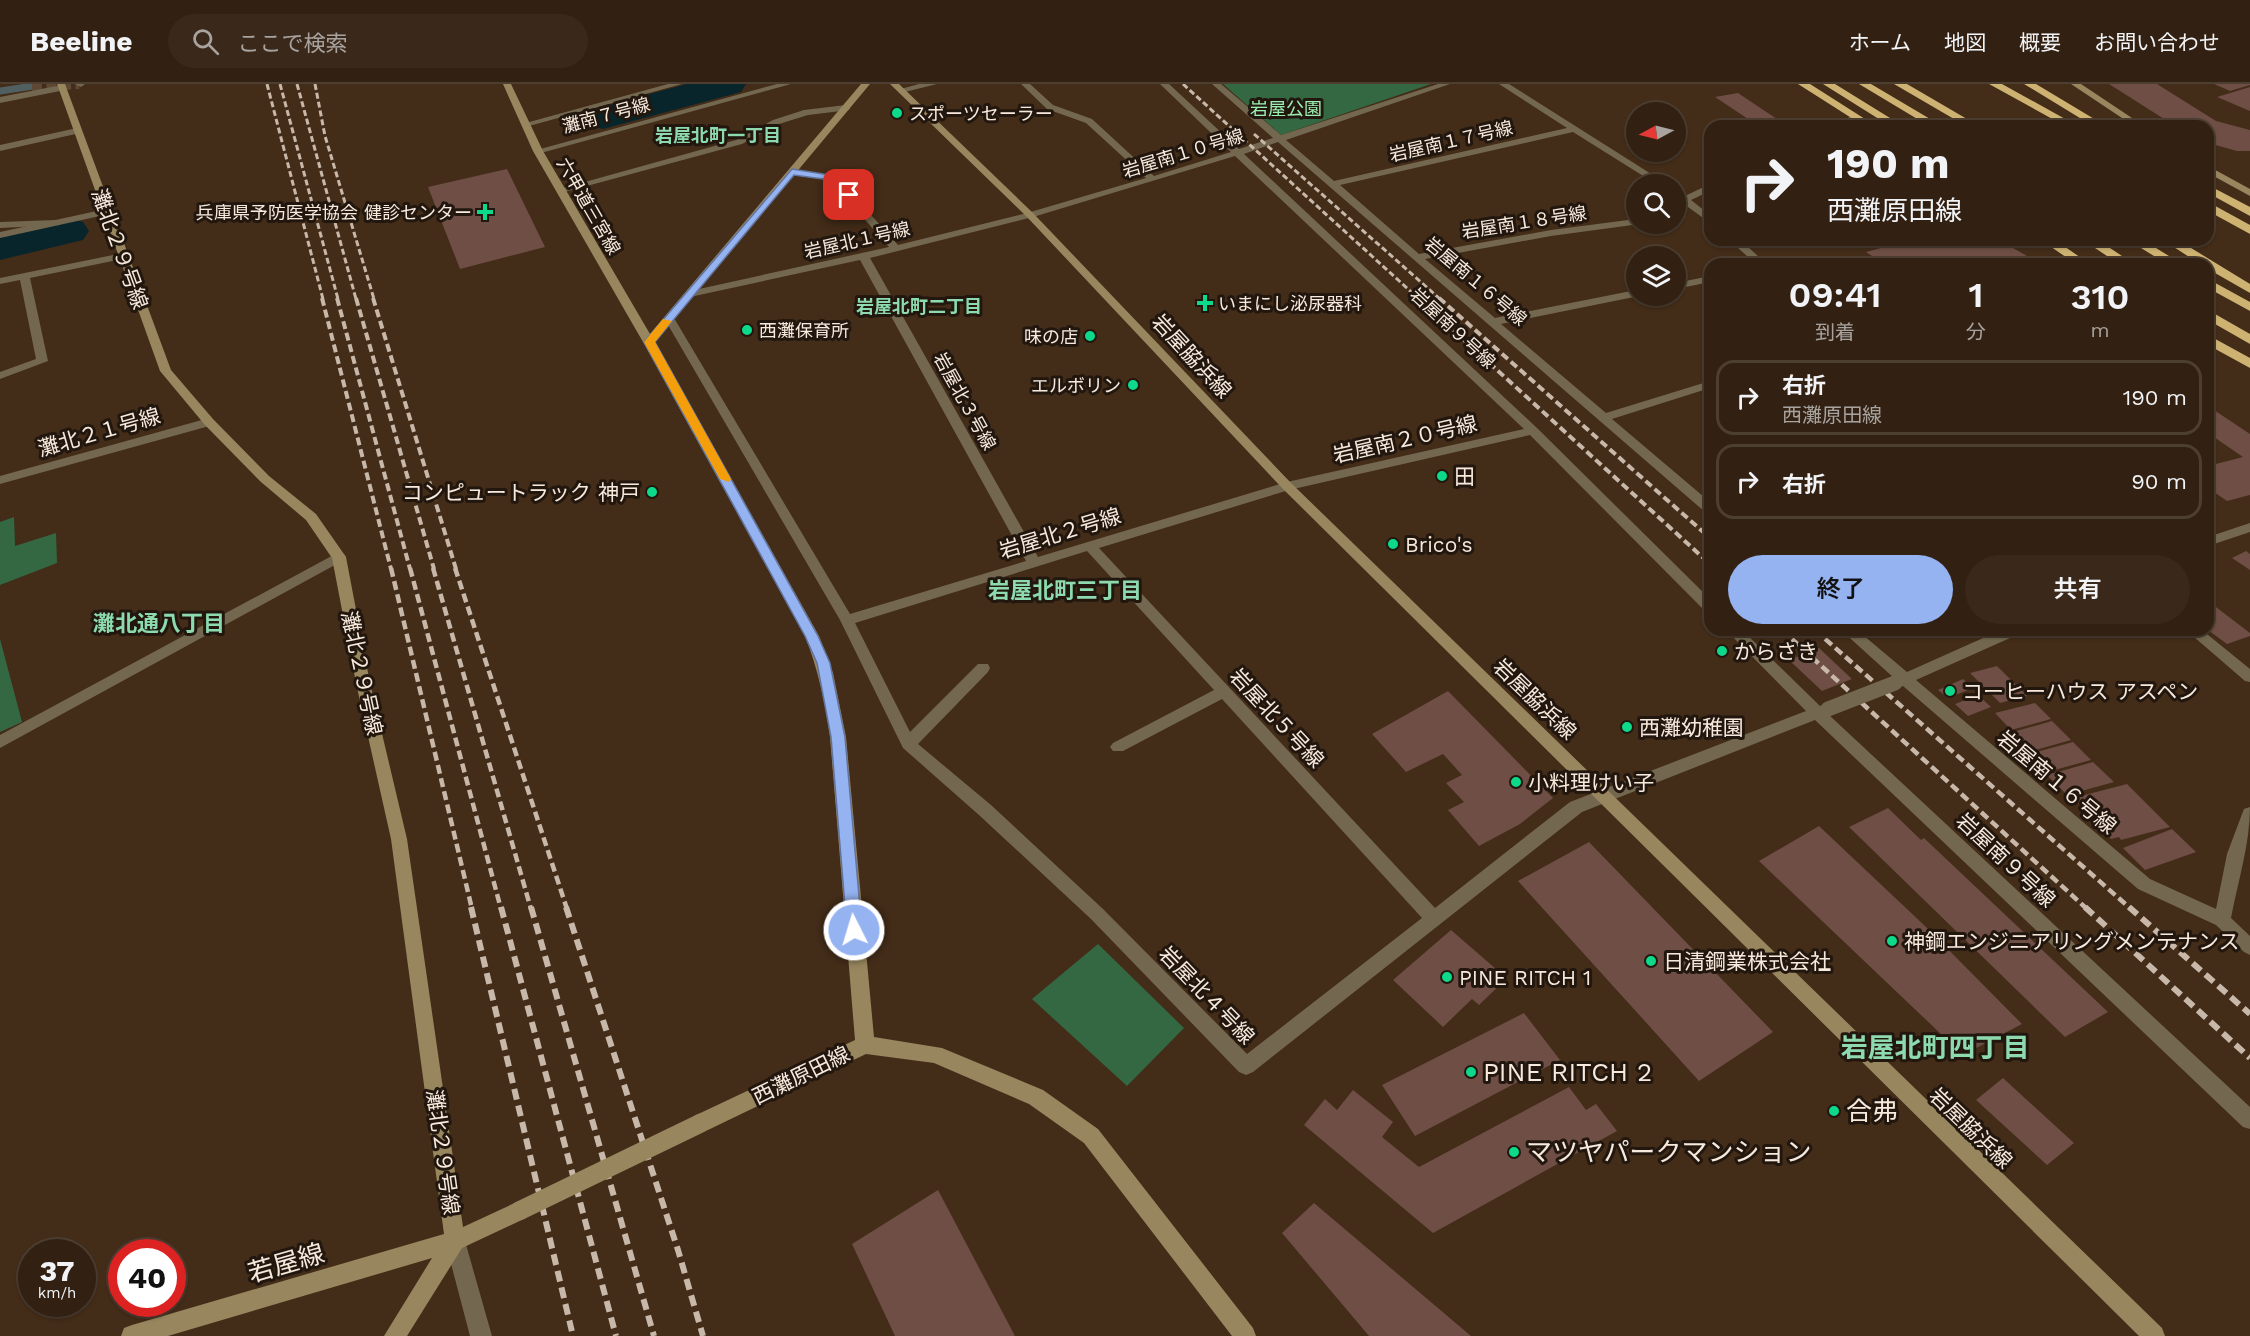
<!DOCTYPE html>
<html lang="ja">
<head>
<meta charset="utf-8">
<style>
  body { margin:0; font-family:"Work Sans","Noto Sans JP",sans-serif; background:#3a291b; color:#f1f3f6; height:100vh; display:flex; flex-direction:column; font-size:22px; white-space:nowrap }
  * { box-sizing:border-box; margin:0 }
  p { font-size:20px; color:#a8a39f }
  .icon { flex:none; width:33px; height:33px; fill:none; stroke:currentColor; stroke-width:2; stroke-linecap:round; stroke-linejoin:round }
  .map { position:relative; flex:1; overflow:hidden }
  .details { position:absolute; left:1704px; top:174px; width:510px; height:378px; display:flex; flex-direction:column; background:#322112; border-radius:18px; box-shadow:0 2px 4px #0004,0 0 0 2px #4d3e32 }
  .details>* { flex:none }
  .banner { position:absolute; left:1704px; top:36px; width:510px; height:126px; border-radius:18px; box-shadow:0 2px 4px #0004,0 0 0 2px #4d3e32; background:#322112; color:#f1f3f6; overflow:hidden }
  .needle { width:39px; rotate:263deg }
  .tools { position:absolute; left:1626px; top:18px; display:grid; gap:12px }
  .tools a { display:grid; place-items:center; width:60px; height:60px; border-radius:50%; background:#322112; box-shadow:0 2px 4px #0004,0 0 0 2px #4d3e32; font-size:30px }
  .speed { position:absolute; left:18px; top:1155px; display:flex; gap:12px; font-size:30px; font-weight:700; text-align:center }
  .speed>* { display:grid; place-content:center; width:78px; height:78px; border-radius:50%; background:#322112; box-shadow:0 2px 4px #0004,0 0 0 2px #4d3e32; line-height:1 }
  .speed small { font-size:15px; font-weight:400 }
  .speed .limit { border:9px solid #d22; background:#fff; color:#111 }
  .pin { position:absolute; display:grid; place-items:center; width:51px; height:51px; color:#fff; margin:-26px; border-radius:12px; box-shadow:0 3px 9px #0006 }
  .me { position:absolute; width:66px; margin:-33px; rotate:355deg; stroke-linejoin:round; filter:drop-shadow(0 0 4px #0008) }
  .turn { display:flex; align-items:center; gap:21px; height:126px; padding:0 24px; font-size:27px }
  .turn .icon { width:78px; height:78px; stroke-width:2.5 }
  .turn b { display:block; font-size:42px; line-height:51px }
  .eta { display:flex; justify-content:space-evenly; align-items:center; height:102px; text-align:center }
  .eta b { font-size:36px; font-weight:600; line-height:42px }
  .cta { display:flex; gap:12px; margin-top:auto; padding:12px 24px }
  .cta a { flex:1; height:69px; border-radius:36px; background:#95b2f1; color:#111; font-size:24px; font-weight:600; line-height:69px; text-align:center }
  .cta a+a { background:#3a291b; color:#f1f3f6 }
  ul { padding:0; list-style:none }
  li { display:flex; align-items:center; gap:18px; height:75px; margin:0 12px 9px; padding:0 12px; border:3px solid #4d3e32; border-radius:18px }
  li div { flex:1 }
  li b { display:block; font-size:22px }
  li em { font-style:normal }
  header { display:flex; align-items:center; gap:36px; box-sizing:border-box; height:84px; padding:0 30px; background:#322112; border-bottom:2px solid #4d3e32 }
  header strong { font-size:28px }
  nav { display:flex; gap:33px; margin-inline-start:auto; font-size:21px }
  .search { width:420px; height:54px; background:#3a291b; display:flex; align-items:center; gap:15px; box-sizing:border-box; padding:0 21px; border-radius:33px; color:#a8a39f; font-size:22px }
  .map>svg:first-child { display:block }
</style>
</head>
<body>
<header>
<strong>Beeline</strong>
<div class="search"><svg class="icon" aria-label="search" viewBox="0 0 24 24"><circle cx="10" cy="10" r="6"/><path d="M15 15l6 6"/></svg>ここで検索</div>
<nav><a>ホーム</a><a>地図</a><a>概要</a><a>お問い合わせ</a></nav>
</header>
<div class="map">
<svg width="2250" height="1252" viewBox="0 0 2250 1252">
  <rect width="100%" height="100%" fill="#432c18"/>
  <path fill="#346843" d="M1223,0h208l-150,51z
    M14,433l1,29 41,-13 1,30 -57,22v-63z
    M0,555l22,83 -22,10z
    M1098,860l86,84 -57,58 -95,-87z"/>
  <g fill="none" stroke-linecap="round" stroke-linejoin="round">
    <path stroke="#506061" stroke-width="7" d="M0,7l33,-5"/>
    <path fill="#09252c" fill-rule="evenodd" d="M687,0h59l-5,8 -138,37 -13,-3 -6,-8 6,-8z
      M68,134l15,4 6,9 -6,9 -83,20v-26z"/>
  </g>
  <path fill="#6e4e45" d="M2109,0h48l59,37 34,9v21h-13l-29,-8v-17h-23l11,-4 -24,2z
    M2214,0h36v1l-20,6z
    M2250,3v24l-33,-14z
    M1738,9l39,26 -23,4 -39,-26z
    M507,85l38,78 -85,22 -32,-82z
    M1911,156h88l42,24h-157l-18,-12z
    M2208,322l42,28v61l-23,6 -19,-13v-22l35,-9 -35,-24z
    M2246,467l4,3v16l-18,-12z
    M2208,517l42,32v3l-23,8 -19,-14z
    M1882,546h34v1l-25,7z
    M1819,564l33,31 -30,12 -33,-31z
    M1997,582l30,30 -27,7 -30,-30z
    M1963,595l10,9 -25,10 -10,-8z
    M1448,607l105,107 -33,26 -41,22 -31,-36 16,-8 -18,-19 16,-8 -19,-21 -37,18 -34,-38z
    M1978,611l13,12 -23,9 -13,-12z
    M2035,619l16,16 -40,11 -16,-17z
    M2052,637l19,19 -39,11 -19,-19z
    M2073,658l18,18 -44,12 -18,-18z
    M2093,678l21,20 -47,13 -20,-20z
    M2127,700l43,43 -49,13 -2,-3 -8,2 -38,-41z
    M1888,724l33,32 3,-2 184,174 -43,25 -216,-210z
    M1819,742l106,100 97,98 -59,31 -204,-194z
    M2172,745l24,23 -51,18 -22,-22z
    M1589,758l184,190 -74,49 -181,-200z
    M1451,846l45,39 -4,4 11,9 -24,23 -7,-6 -29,28 -50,-47z
    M1524,929l36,47 -145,76 -33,-51z
    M2003,994l71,65 -27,22 -71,-65z
    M1569,1003l17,23 10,-6 21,27 -184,102 -129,-108 21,-26 12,11 16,-20 40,32 -11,15 37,30z
    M938,1106l77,146h-120l-43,-92z
    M1314,1119l157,133h-102l-87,-103z"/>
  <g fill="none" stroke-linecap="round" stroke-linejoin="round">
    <path stroke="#5e4835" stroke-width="10" stroke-dasharray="10 4.5" stroke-linecap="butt" d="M32,3l47,-3"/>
    <path fill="#73684f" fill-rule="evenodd" d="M77,44l5,3 -2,2 -80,18v-6z
      M56,136l4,1v4l-60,3v-6z"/>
    <path fill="#73684f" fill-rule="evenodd" d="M75,0h10l-4,3z
      M668,0h14l-153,42 -7,-2z
      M777,0h14l-250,69 -8,-2z
      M919,0h18l-36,9 -4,-3z
      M1021,0h9l23,21 39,14 62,57 77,-24 -71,-68h9l70,65 34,-11 -61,-54h9l60,51 157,-51h12l-164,56 48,41 233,-53 -68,-44h10l158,100h-11l-83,-52 -233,53 79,69 132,-24 85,-11v5h4l-89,12 -126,23 70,59 141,-28v6h3l-138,28 105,89 104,-32v7l-98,31 98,83v11l-5,-1 -427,-370 -34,12 293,274 173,171v13l-5,-1 -175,-176 -241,55 -190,58 336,360 135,-106 236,-91 -80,-81h16l78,76 8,-3 5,2 2,4 -6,6 421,392v22l-7,-2 -428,-407 -233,92 -329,260 -7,3 -7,-3 -148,-153 -112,-104 -76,-67 -63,-128 -176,-302 5,-3 5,3 176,296 176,-53 -166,-301 -170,37 -5,-3 5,-3 199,-44 -59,-67 -41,-6v-4l47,6 62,69 129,-32 119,-35 -60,-55 -39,-14zM1235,72l289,273 -237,53 -249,75 -168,-299 163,-41zM1087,467l127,139 -101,53 -3,4 3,4h10l99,-52 200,219 -175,136 -144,-145 -112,-104 -73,-61 70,-72 2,-4 -2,-4h-10l-68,68 -55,-109z
      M62,1l4,3 -1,2 -65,13v-6z
      M846,21l4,3 -1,2 -41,5 -29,9 -37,20 -181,49 -5,-3 180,-50 37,-20 31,-10z
      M1853,31l7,2 -16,9h-11z
      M1710,100v7l-19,9 19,15v8l-26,-19 -8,1 2,-6 -2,-9 9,6z
      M106,125l5,3 -2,2 -109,24v-6z
      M1729,156h11l27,24h-11z
      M123,169l5,3 -1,2 -97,20 18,83 -48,18v-7l36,-13 -16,-79 -20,4v-6z
      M1710,192v6l-34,7v-6z
      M209,334l6,4 -2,3 -213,59v-8z
      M2250,439v9l-42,14v-9z
      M339,468l5,2 2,3 -2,3 -344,188v-13z
      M1841,546h16l50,42 94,-42h20l-2,4 -103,46 234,199 66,30 11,-55 15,-40 2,-5 6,-2c0,37 -12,74 -19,111l19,18v19l-6,-3 -28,-27 -78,-36 -235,-203 -7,3 -5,-2 -2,-4 5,-5z
      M2186,546h16l48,39v13l-5,-1z
      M455,1147l7,3 3,7 27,95h-22l-25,-95 3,-7z"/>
    <path fill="#98865e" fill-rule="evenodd" d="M57,0h8l106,286 42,49 56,57 47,38 30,43 24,126 37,156 56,388 56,-26 7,3 3,7 -3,7 -64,30 -55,88h-23l48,-78 -264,78h-47l3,-8 8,-3 312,-91 -53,-395 -35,-156 -24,-125 -26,-38 -45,-38 -56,-57 -45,-54z
      M503,0h8l32,67 107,183 211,-250h9l-215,258 164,294 14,37 13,64 28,300 68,11 101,42 55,39 155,199 3,8h-24l-148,-193 -55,-39 -95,-41 -68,-9 -158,76 -7,2 -7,-2 -3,-7 3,-7 161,-76 -25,-303c-5,-35 -12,-68 -25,-101l-162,-294 -110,-191z
      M890,0h9l134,129 258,270 871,845 3,8h-26l-856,-847 -256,-272z
      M2071,0h10l63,42h-10z
      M2208,82l42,23v7l-42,-23z"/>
    <path fill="#cdb272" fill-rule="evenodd" d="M1798,0h12l66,42h-12z
      M1823,0h12l68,42h-13z
      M1859,0h12l71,42h-13z
      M1894,0h13l72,42h-13z
      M1989,0h13l74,41 -11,1z
      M2024,0h12l70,42h-13z
      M2208,101l42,22v9l-42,-23z
      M2208,118l42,23v9l-42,-23z
      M2041,156h14l35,24h-14z
      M2083,156h15l36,24h-15z
      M2128,156h15l39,24h-15z
      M2163,156h15l72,44v9l-42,-24v-5h-8z
      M2208,195l42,23v9l-42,-23z
      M2208,226l42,24v10l-42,-24z
      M2208,251l42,23v10l-42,-23z"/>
    <path stroke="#c8b8a9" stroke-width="3" stroke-dasharray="6 3" stroke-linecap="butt" d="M267,0l56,215
      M280,0l58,215
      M297,0l59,215
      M315,0l10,52 49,163
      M1183,0l236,215
      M1254,50l186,165"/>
    <path stroke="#c8b8a9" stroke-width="4" stroke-dasharray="8 4" stroke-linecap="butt" d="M322,214l69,271
      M337,214l73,271
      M356,214l78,271
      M373,214l83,271
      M1418,214l292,266
      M1439,214l271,240"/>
    <path stroke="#c8b8a9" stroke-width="4.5" stroke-dasharray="9 4.5" stroke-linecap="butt" d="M391,484l81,341
      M410,484l91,341
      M433,484l98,341
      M455,484l112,341
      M1782,546l305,279
      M1815,546l316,279"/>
    <path stroke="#c8b8a9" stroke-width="6" stroke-dasharray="11 6" stroke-linecap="butt" d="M471,823l102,429
      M501,823l115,429
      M531,823l123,429
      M566,823l112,343 25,86
      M2085,823l165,151
      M2129,823l121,107"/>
    <path stroke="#73684f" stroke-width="15" d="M1828,625l67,-26"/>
    <path stroke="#98865e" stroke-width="19" d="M519,1127l182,-88"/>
  </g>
  <path fill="#95b2f1" stroke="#61749d" stroke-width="1.5" d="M792,85l44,7 17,19 -8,2 -15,-17 -36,-5 -139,167 163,294 12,27 15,74 17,193 -2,5 -6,2 -5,-2 -2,-5 -16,-193 -14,-74 -12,-27 -161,-294z"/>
  <path fill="#f59e0b" d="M663,235l9,2 -17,21 76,137 -2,3 -9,-3 -76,-137z"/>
  <g fill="#0dd98a" stroke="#22170f" stroke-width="2">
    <circle cx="897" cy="29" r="6"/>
    <path d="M482 119h6v6h6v6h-6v6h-6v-6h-6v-6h6z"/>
    <path d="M1202 210h6v6h6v6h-6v6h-6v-6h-6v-6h6z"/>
    <circle cx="747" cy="246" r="6"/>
    <circle cx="1090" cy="252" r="6"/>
    <circle cx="1133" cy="301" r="6"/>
    <circle cx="1442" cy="392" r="6"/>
    <circle cx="652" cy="408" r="6"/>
    <circle cx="1393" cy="460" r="6"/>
    <circle cx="1722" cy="567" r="6"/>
    <circle cx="1950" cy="607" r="6"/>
    <circle cx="1627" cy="643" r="6"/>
    <circle cx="1516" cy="698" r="6"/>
    <circle cx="1892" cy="857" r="6"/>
    <circle cx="1651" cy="877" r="6"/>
    <circle cx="1447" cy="893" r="6"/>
    <circle cx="1471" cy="988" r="6"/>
    <circle cx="1834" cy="1027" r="6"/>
    <circle cx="1514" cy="1068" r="6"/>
  </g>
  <g text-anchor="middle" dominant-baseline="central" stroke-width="6" stroke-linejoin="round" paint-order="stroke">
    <g font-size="18" fill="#9befb0" stroke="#22170f">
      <text x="1286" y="24">岩屋公園</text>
    </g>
    <g font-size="18" fill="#f7e9dc" stroke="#22170f" text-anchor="start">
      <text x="909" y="29">スポーツセーラー</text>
      <text x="472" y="128" text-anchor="end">兵庫県予防医学協会 健診センター</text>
      <text x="1218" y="219">いまにし泌尿器科</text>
      <text x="759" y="246">西灘保育所</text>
      <text x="1078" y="252" text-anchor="end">味の店</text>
      <text x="1121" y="301" text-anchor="end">エルボリン</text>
    </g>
    <g font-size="18" fill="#f7e9dc" stroke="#22170f">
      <text transform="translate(606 31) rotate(-15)">灘南７号線</text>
      <text transform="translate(1451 57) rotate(-13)">岩屋南１７号線</text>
      <text transform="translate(1183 69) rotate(-17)">岩屋南１０号線</text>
      <text transform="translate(589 122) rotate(60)">六甲道三宮線</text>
      <text transform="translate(1524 138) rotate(-9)">岩屋南１８号線</text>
      <text transform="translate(857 156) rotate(-13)">岩屋北１号線</text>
      <text transform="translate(1476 197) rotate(40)">岩屋南１６号線</text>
      <text transform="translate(1453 244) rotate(43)">岩屋南９号線</text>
      <text transform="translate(965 317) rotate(61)">岩屋北３号線</text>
    </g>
    <g font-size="18" font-weight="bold" fill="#8cdaad" stroke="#22170f">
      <text x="718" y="51">岩屋北町一丁目</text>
      <text x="919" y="222">岩屋北町二丁目</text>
    </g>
    <g font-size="21" fill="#f7e9dc" stroke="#22170f">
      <text transform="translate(120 165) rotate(70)">灘北２９号線</text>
      <text transform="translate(1192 272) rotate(47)">岩屋脇浜線</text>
      <text transform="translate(99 348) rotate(-16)">灘北２１号線</text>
      <text transform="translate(1405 355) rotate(-13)">岩屋南２０号線</text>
      <text transform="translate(1060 449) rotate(-17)">岩屋北２号線</text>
      <text transform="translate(362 589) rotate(78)">灘北２９号線</text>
      <text transform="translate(1535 615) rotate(44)">岩屋脇浜線</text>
      <text transform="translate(1277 634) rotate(47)">岩屋北５号線</text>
      <text transform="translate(2057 698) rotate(40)">岩屋南１６号線</text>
      <text transform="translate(2006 776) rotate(43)">岩屋南９号線</text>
      <text transform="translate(1207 911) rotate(46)">岩屋北４号線</text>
      <text transform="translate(801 991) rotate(-26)">西灘原田線</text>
      <text transform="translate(1971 1044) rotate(44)">岩屋脇浜線</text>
      <text transform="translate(443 1068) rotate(82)">灘北２９号線</text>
    </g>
    <g font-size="21" fill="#f7e9dc" stroke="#22170f" text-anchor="start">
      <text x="1454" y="392">田</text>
      <text x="640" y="408" text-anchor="end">コンピュートラック 神戸</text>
      <text x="1405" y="460">Brico's</text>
      <text x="1734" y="567">からさき</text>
      <text x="1962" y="607">コーヒーハウス アスペン</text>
      <text x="1639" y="643">西灘幼稚園</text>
      <text x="1528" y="698">小料理けい子</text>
      <text x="1904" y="857">神鋼エンジニアリングメンテナンス</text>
      <text x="1663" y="877">日清鋼業株式会社</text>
      <text x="1459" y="893">PINE RITCH 1</text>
    </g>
    <g font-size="22" font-weight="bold" fill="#8cdaad" stroke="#22170f">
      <text x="1065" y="506">岩屋北町三丁目</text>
      <text x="159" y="539">灘北通八丁目</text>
    </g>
    <g font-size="26" fill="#f7e9dc" stroke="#22170f" text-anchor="start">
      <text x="1483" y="988">PINE RITCH 2</text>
      <text x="1846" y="1027">合弗</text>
      <text x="1526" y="1068">マツヤパークマンション</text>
    </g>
    <g font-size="26" fill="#f7e9dc" stroke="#22170f">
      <text transform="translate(286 1179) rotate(-16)">若屋線</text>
    </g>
    <g font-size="27" font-weight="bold" fill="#8cdaad" stroke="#22170f">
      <text x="1935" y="964">岩屋北町四丁目</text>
    </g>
  </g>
</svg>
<div class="tools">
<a><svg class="needle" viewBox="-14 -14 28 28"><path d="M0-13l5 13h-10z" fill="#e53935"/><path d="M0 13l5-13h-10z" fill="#a8a39f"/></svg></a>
<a><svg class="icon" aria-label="search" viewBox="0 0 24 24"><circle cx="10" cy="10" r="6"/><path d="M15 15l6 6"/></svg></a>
<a><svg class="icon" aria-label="layers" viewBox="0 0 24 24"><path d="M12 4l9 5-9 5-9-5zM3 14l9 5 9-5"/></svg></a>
</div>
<div class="speed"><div>37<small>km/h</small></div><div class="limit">40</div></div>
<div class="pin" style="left:849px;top:111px;background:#d93025"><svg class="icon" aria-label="arrive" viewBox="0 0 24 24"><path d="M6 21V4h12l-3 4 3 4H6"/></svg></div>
<svg class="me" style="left:854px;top:846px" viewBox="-20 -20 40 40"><circle r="17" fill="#95b2f1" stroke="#fff" stroke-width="3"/><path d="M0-11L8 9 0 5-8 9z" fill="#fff"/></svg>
<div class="banner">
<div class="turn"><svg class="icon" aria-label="right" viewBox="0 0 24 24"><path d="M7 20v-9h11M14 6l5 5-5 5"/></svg><div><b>190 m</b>西灘原田線</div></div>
</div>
<section class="details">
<div class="eta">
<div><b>09:41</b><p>到着</p></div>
<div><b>1</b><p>分</p></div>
<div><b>310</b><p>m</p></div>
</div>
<ul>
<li><svg class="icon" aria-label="right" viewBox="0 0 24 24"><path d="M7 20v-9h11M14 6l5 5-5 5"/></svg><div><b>右折</b><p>西灘原田線</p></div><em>190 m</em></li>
<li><svg class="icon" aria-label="right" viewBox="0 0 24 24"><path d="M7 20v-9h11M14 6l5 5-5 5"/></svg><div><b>右折</b></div><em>90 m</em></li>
</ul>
<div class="cta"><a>終了</a><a>共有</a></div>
</section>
</div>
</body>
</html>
